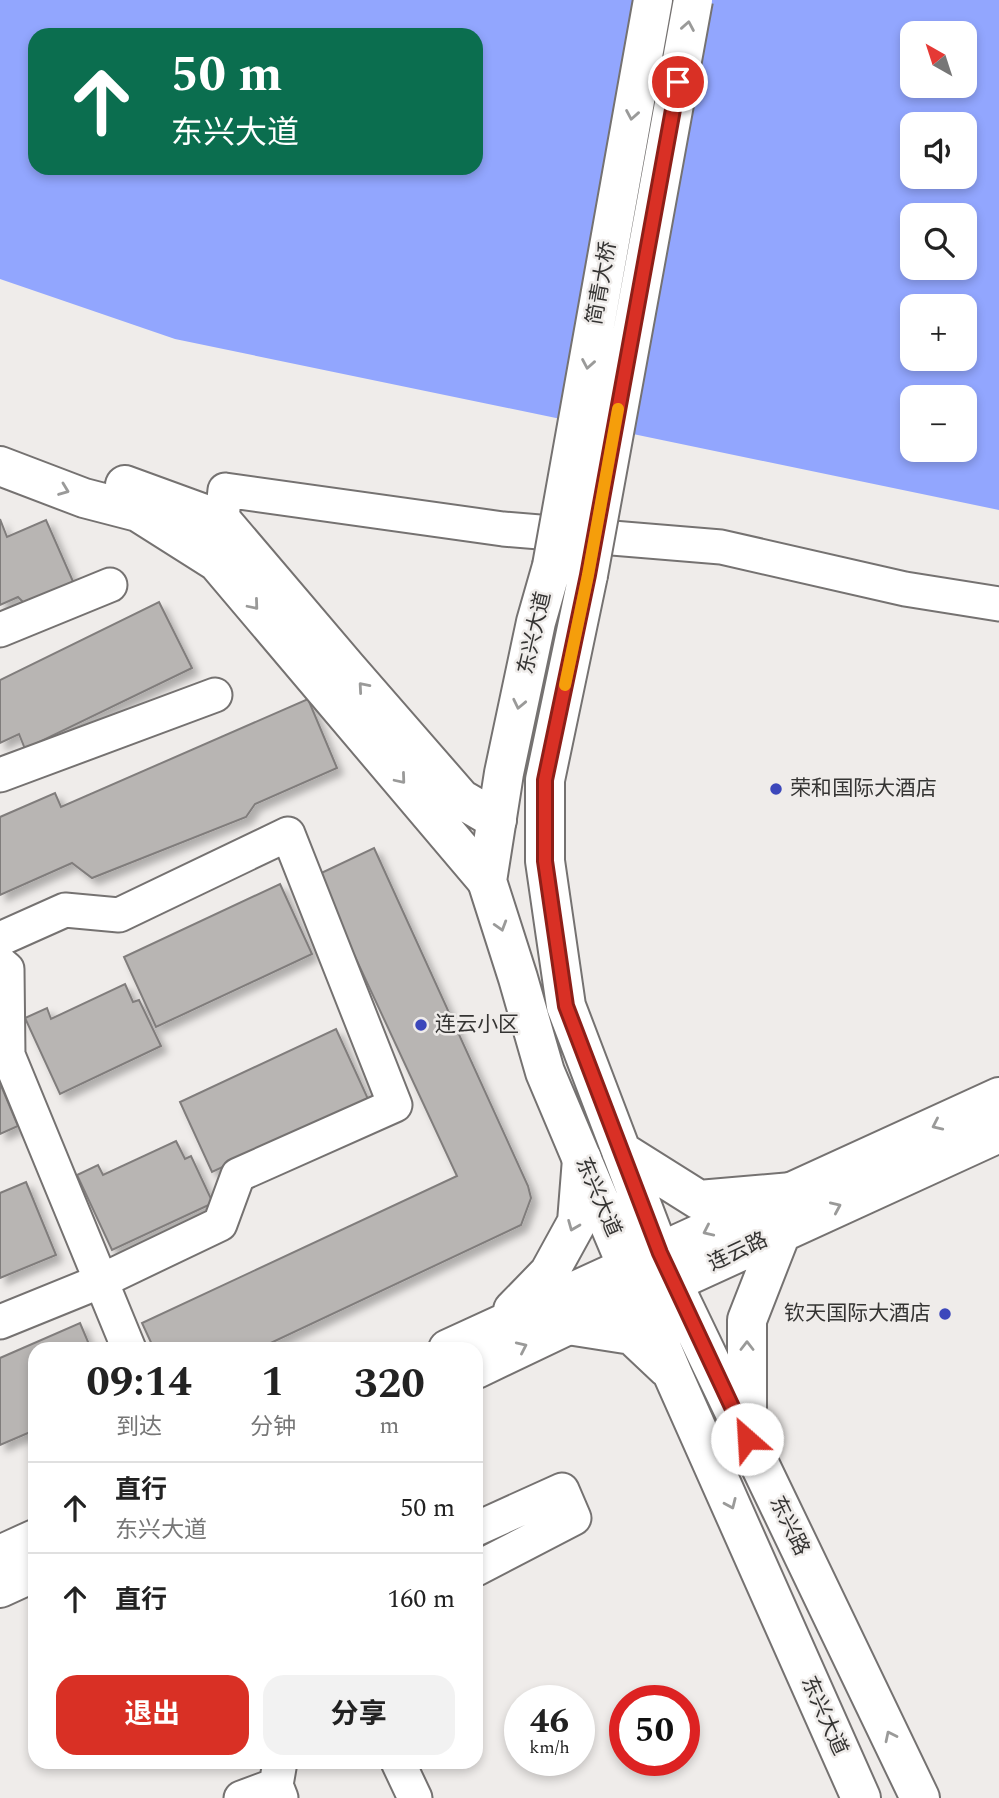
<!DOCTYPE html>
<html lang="zh">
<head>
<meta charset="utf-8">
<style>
  body { margin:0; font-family:Spectral,"Noto Sans SC",serif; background:#f2f2f2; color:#222; height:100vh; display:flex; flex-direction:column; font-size:26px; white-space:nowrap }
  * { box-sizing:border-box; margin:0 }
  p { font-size:23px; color:#767676 }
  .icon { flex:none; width:38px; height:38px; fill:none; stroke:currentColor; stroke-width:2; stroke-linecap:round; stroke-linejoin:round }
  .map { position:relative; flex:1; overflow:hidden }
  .panel { position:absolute; left:28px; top:1342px; width:455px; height:427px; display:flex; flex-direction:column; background:#fff; border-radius:21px; box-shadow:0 4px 10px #0003 }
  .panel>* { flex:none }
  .banner { position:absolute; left:28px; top:28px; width:455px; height:147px; border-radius:21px; box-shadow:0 4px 10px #0003; background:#0b6e4f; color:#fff; overflow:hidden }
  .needle { width:46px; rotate:321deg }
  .tools { position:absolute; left:900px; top:21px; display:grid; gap:14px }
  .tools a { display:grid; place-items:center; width:77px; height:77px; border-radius:14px; background:#fff; box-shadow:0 4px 10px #0003; font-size:35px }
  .speed { position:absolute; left:504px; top:1685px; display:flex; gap:14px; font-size:35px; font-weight:700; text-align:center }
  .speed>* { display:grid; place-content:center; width:91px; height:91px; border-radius:50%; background:#fff; box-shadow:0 4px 10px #0003; line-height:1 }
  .speed small { font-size:18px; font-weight:400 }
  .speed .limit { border:10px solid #d22; background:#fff; color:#111 }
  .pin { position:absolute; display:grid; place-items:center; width:60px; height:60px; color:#fff; margin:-30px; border:4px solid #fff; border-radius:50%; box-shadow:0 2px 7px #0007 }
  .me { position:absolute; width:77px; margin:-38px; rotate:334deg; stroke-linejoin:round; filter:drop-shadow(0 0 5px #0008) }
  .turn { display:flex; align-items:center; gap:24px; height:147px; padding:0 28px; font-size:32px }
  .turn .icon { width:91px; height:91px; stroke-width:2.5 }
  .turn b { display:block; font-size:49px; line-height:60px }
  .eta { display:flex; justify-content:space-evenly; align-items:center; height:119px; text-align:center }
  .eta b { font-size:42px; font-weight:700; line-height:49px }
  .button { display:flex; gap:14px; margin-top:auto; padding:14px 28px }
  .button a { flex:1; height:80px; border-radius:21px; background:#d93025; color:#fff; font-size:28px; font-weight:700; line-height:80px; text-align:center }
  .button a+a { background:#f2f2f2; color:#222 }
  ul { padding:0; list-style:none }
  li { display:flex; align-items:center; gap:21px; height:91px; padding:0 28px; border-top:2px solid #e0e0e0 }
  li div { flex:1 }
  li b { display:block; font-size:26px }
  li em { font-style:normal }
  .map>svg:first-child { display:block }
</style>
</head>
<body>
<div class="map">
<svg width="999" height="1798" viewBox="0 0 999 1798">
  <defs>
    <filter id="shadow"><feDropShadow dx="6" dy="6" stdDeviation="3.5" flood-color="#0004"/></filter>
  </defs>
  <rect width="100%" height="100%" fill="#efecea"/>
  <path fill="#92a6fe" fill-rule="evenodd" d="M0,0h999v510l-824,-171 -175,-60zM912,33h52v53h-52zM35,35h441v133h-441zM912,124h52v53h-52zM912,215h52v53h-52zM912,306h52v53h-52zM912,397h52v53h-52z"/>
  <path fill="#b8b5b3" stroke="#807d7c" stroke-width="2" filter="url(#shadow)" d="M0,519l7,18 39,-17 29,66 -48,20 -9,-9 -18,8z
    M159,602l33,66 -167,81 -6,-15 -19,9v-63z
    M308,699l29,69 -82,36 -9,13 -154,61 -20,-15 -72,32v-78l55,-24 6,14z
    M374,848l154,338 3,12 -10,27 -263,124h-104l-12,-26 315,-147 -140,-301z
    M280,884l32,70 -156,73 -32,-70z
    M125,984l8,18 6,-2 22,46 -101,48 -35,-76 22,-10 4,11z
    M336,1029l32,70 -156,73 -32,-70z
    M0,1083l18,43 -18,8z
    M176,1141l9,18 6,-3 22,47 -101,47 -35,-75 21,-10 5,10z
    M26,1182l30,73 -56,23v-85z
    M80,1323l11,26h-56v81l-35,15v-87z"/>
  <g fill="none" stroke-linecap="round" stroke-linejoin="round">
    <g stroke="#757271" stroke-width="37">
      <path id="minor" d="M219,546l6,-56 278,39 218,18 184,42 94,15
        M0,630l110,-45
        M0,775l215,-80
        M0,939l65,-29 54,5 169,-81 107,271 -157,70 -18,49 -119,57 -101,41
        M0,963l7,6 1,86 121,294
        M476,1529l86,-39 12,28 -98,51
        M280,1762l-4,23 5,13
        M398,1762l17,36
        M241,1798l35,-13"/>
    </g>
    <g stroke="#757271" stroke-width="42">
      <path id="tertiary" d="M0,466l84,32 54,14 79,50 270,319
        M125,485l96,35 126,148 114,131 36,21
        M513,1310l36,-37 28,-51 5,-63
        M448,1349l551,-252
        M476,1369l92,-44 73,-28 358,-164
        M747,1439v-119l34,-87
        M0,1555l35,-16
        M0,1588l35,-16"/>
    </g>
    <g stroke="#757271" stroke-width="42">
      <path id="secondary" d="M552,566l-16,56 -32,151 -17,108 31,97 27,94 128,303 188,423
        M588,575l-43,205v81l21,145 94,247 12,29 248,516
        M621,1151l78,49 93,-8
        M568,1325l64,10 35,33"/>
    </g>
    <use href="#minor" stroke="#fff" stroke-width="33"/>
    <use href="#tertiary" stroke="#fff" stroke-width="38"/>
    <use href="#secondary" stroke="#fff" stroke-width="38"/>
    <g stroke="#757271" stroke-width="42" stroke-linecap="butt">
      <path id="secondary-bridge" d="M552,566l101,-566
        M588,575l105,-575"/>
    </g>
    <use href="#secondary-bridge" stroke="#fff" stroke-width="38"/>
  </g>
  <defs><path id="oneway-chevron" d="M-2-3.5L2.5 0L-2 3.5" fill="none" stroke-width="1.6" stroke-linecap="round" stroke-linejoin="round" transform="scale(1.75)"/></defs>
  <g stroke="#9a9a99">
    <use href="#oneway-chevron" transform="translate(688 26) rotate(-80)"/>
    <use href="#oneway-chevron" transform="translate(632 115) rotate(100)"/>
    <use href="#oneway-chevron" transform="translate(588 364) rotate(100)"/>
    <use href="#oneway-chevron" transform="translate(64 490) rotate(21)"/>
    <use href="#oneway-chevron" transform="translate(254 605) rotate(50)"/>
    <use href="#oneway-chevron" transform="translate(363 687) rotate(-131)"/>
    <use href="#oneway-chevron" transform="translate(519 704) rotate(102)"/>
    <use href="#oneway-chevron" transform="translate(401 779) rotate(50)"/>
    <use href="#oneway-chevron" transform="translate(501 926) rotate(73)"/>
    <use href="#oneway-chevron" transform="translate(937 1125) rotate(155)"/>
    <use href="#oneway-chevron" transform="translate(836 1207) rotate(-24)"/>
    <use href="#oneway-chevron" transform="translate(573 1226) rotate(112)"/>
    <use href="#oneway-chevron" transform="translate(708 1231) rotate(155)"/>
    <use href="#oneway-chevron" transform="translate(747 1346) rotate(-90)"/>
    <use href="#oneway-chevron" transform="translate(522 1347) rotate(-25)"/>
    <use href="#oneway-chevron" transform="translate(731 1504) rotate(66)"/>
    <use href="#oneway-chevron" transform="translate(890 1736) rotate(-116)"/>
  </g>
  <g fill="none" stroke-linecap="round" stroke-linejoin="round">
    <g stroke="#8d1f18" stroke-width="18">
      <path id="route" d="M678,82l-90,493 -43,205v81l21,145 94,247 87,186"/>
    </g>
    <use href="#route" stroke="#d93025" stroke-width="12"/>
    <path stroke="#f59e0b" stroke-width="12" d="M565,685l23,-110 30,-166"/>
  </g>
  <g fill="#3c47bb" stroke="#efecea" stroke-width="2.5">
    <circle cx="776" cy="789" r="7"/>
    <circle cx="421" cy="1025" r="7"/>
    <circle cx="945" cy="1314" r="7"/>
  </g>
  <g text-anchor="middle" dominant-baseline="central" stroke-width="5" stroke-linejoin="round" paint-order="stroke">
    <g font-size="21" fill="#353433" stroke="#efecea">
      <text transform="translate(602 283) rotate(-80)">简青大桥</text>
      <text transform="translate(535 633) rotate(-77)">东兴大道</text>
      <text transform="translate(598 1197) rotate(67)">东兴大道</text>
      <text transform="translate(738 1252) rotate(-25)">连云路</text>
      <text transform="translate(789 1526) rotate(64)">东兴路</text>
      <text transform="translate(824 1716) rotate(66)">东兴大道</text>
    </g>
    <g font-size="21" fill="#353433" stroke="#efecea" text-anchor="start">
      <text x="790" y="789">荣和国际大酒店</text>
      <text x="435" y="1025">连云小区</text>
      <text x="931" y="1314" text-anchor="end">钦天国际大酒店</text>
    </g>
  </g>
</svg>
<div class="tools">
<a><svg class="needle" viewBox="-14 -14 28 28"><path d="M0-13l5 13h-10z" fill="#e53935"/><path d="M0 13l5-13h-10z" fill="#767676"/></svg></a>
<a><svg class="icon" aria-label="sound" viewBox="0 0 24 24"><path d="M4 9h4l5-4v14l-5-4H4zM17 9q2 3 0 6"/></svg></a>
<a><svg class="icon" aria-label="search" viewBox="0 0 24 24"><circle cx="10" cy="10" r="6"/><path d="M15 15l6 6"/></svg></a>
<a>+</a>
<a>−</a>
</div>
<div class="speed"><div>46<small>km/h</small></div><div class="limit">50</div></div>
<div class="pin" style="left:678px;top:82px;background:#d93025"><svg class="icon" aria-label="arrive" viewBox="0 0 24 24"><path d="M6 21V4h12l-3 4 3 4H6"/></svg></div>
<svg class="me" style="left:747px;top:1439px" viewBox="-20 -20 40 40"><circle r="19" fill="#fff"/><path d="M0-13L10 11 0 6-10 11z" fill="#d93025"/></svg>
<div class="banner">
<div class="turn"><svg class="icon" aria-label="ahead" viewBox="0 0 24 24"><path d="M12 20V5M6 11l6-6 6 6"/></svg><div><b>50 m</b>东兴大道</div></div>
</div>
<section class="panel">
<div class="eta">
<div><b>09:14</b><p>到达</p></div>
<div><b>1</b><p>分钟</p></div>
<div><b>320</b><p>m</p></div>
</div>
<ul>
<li><svg class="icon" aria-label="ahead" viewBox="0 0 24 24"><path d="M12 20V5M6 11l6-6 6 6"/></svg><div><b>直行</b><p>东兴大道</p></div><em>50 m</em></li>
<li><svg class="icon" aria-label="ahead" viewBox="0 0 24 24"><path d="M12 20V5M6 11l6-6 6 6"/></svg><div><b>直行</b></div><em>160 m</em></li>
</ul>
<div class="button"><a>退出</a><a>分享</a></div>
</section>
</div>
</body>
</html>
